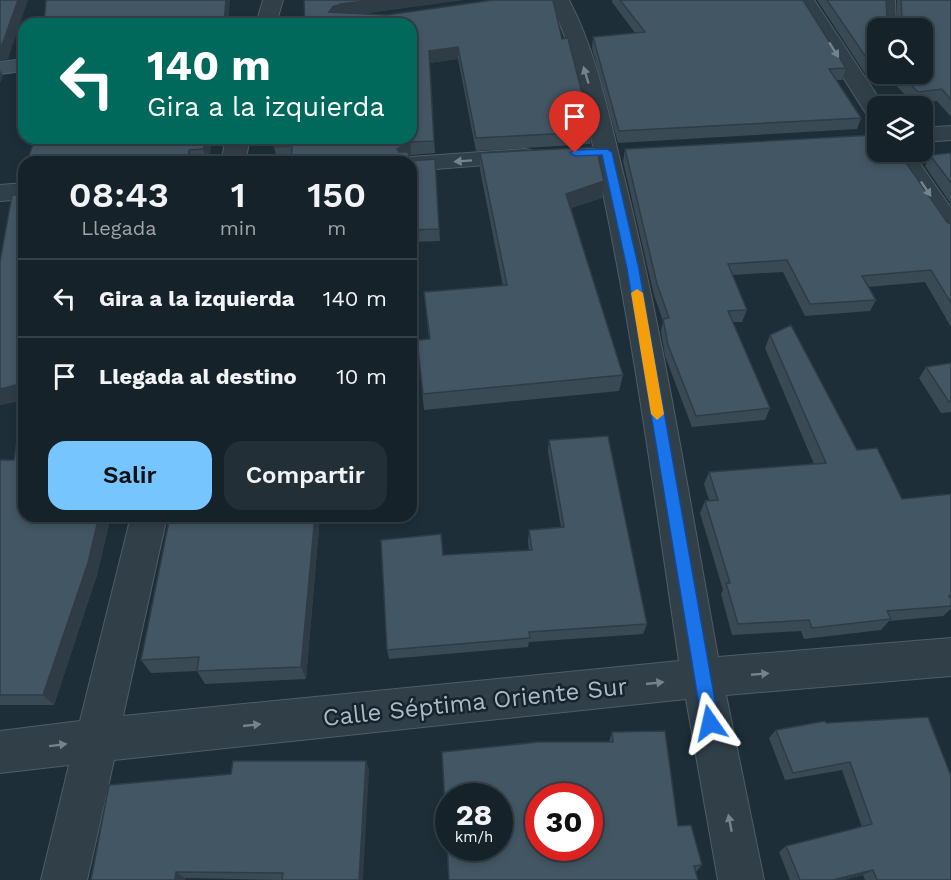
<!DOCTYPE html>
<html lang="es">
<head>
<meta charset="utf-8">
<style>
  body { margin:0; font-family:"Work Sans",sans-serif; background:#232f36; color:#f1f3f6; height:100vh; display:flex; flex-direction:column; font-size:22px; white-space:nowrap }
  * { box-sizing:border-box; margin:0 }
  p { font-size:20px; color:#9ea4a8 }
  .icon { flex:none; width:33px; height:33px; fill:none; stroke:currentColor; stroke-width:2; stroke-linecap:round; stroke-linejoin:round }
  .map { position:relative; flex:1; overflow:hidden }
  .panel { position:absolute; left:18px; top:156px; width:399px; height:366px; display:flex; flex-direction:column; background:#16222a; border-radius:18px; box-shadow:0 3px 9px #0003,0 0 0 2px #353f47 }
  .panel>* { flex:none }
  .guide { position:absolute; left:18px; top:18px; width:399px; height:126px; border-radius:18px; box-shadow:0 3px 9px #0003,0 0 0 2px #353f47; background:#00695c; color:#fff; overflow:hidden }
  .fabs { position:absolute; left:867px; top:18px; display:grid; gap:12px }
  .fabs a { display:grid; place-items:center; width:66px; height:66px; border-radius:12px; background:#16222a; box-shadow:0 3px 9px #0003,0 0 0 2px #353f47; font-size:30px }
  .speed { position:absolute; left:435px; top:783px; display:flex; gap:12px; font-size:30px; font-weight:700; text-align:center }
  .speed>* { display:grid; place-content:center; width:78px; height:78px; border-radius:50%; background:#16222a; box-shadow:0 3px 9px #0003,0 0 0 2px #353f47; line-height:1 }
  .speed small { font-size:15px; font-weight:400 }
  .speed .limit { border:9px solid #d22; background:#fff; color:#111 }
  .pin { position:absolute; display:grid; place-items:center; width:51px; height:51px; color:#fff; margin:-62px -26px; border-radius:50% 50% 50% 0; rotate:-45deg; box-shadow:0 0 6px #0007 }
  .pin .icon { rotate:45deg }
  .me { position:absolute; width:66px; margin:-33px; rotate:349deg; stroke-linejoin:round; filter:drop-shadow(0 0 4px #0008) }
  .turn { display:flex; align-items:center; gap:21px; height:126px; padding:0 30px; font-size:27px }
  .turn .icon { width:78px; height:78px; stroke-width:2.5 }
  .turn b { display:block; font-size:42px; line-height:51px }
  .eta { display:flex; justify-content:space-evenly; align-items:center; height:102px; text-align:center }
  .eta b { font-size:36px; font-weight:600; line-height:42px }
  .primary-button { display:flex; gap:12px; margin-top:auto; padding:12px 30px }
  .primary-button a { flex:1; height:69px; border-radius:18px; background:#76c5ff; color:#111; font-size:24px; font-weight:600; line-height:69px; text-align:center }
  .primary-button a+a { background:#232f36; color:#f1f3f6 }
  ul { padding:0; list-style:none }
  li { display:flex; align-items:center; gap:18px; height:78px; padding:0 30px; border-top:2px solid #353f47 }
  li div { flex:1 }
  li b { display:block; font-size:22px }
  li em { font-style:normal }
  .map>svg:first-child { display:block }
</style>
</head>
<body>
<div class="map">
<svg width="951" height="880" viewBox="0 0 951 880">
  <rect width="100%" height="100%" fill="#1d2e38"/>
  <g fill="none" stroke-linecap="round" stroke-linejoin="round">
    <g stroke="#4e5d67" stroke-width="2">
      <path id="lane" d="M883,0h12l1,28h-12z"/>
    </g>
    <g stroke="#4e5d67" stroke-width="2">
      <path id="street" d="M263,0h20l-7,24h-20z
        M549,0h20c29,55 41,121 56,181 39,157 64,317 93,476l233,-19v38l-225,19 38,185h-46l-32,-181 -572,61 -27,120h-46l28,-115 -69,8v-42l80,-10 51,-205h36l-44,200 556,-55c-24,-161 -45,-323 -79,-482 -13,-59 -23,-125 -51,-179z
        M794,0h20l70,106h-6v16l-8,-2 -3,-5z
        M951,126v14l-29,2v-14z
        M226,138h24l-5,24h-24z
        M525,149l9,2 3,5 -3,5 -123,10v-9h-11l11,-5z
        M888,152h24l39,56v27l-9,-2z
        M24,183v16l-24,2v-16z"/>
    </g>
    <g stroke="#4e5d67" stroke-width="2">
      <path id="secondary" d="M24,59v12l-24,3v-12z"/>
    </g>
    <use href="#lane" fill="#313f49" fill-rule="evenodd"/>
    <use href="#street" fill="#313f49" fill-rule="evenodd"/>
    <use href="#secondary" fill="#3e4f5c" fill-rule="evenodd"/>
  </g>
  <path fill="#3a4a55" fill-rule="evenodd" d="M304,0h159l-103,14 202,25 30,93 -2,12 -114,7 -18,-92 -29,4 6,90 -24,2 -2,1 1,5 25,-2 5,82 -29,1v-80l-120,-3 -14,1 -3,-13 137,-9 -106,-114z
    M612,0h191l43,68 -4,12h-6l25,38 -4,11 -239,14 -26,-95 1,-11 42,-4 -23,-31z
    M817,0h69l1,19h10v-19h54v117l-14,-16 -24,2 -26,-27 -19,2zM878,28l44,46h-44z
    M35,138h184v3h-7l-4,21h-181z
    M625,149l326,75v103l-26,-45 -57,5 8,13 -6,11 -65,5 -22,-44 -51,3 15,35 -5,12h-9l37,86 -5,12 -73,7 -27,-71 -4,-25 2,-10 -9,-26 -31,-134z
    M480,153l124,28 -2,17 -31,10 52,167 -4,16 -195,19 -7,-70 12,-1 -5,-47 79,-6 -23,-116z
    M951,153v51l-26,-38 5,-11z
    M24,170v346h87l-14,59 -43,130h-54v-245h14l9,-60 -23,5v-143l16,-67z
    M770,335l87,115 45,49 49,-5v115l-8,7 -54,5 -8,9 -77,9 -3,-8 -69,4 -11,-41 2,-4 -23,-77 5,-12 4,-1 -5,-16 5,-12 105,-8 -49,-116z
    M951,363v49l-10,1 -22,-35 7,-11z
    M549,440l98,184 -4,10 -114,8 -1,5 -139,12 -2,-9 56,-95 86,-5 -1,-9 1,-11 32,-3 -13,-75z
    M170,516h150l-14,163 -101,5 -8,-13 -46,2 -10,-13z
    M826,723l125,157h-86l-2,-5 -19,5h-54l-11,-28 7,-6 76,-19 -20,-57 -57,10 -16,-42 7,-8z
    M612,732l66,94 24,39 -6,7 -87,-130z
    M366,761l3,9 -87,110 -97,-2v2h-94z"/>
  <path fill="#2f3c45" d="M18,0h10l-20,59 -8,2v-16z
    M226,0h4l-2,24h-4z
    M373,0h90l-120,16 -14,-4 4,-5 8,-3z
    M458,47v12l-29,4v-12z
    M0,70l3,6 -3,8z
    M206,138h13v3h-7l-4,21h-1l-4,-13z
    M410,142l1,13 -13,6 -1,-12z
    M189,150l4,12h-5z
    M604,181l-2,17 -38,12 2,-16z
    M24,383v16l-24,6v-16z
    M99,516h12l-14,59 -43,130 -11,-10z
    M315,516h5l-14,163 -5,-12z
    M366,761l3,9 -6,110h-4z
    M873,870l-10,5 -19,5h-11z
    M176,872l9,6v2h-10z"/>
  <path fill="#435663" stroke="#2f3c45" stroke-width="1.5" fill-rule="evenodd" d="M0,0h18l-16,45h-2z
    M46,0h180l-2,24h-180z
    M304,0h69l-32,4 -8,3 -4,5 58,3 106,-15h60l9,39 6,-1 1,4 23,90 -116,6 -18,-91 -29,4 5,90 -24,1 -13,7 2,3h9l2,9 25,-2 4,70 -28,1v-68h-120l1,-16 -18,1 1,-9h136v-114h-106z
    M620,0h183l43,68 -17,1 32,49 -242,13 -26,-94 52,-5z
    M827,0h59l1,19h15l-1,-19h50v100l-9,-11 -24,3 -18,-18h22v-46h-44v38h-6z
    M873,135l5,5v12h9l5,6 10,-1 45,65 4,2v79l-20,-33 -69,6 14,24 -66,4 -23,-44 -59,4 19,46 -19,1 42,97 -74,8 -28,-71 -5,-26 6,-1 -12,-34 -32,-135z
    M35,138h171l-3,11 -14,1 -1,12h-161z
    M596,147l8,34 -38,13 57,181 -200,19 -6,-54 13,-1 -6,-47 83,-7 -27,-132z
    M951,153v30l-21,-28z
    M24,170v213l-24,6v-127l12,-67h4z
    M791,325l66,125 20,-2 25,51 49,-5v102h-2l2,3v7l-64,5 4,8 -79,9 -3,-8 -71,4 -12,-41h4l-25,-82 13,-1 -9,-28 117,-9 -56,-128z
    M951,363v38l-2,1 -23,-35z
    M24,393v123h75l-11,47 -45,132h-43v-235h14z
    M608,436l39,188 -118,8 1,6 -143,12 -6,-110 60,-6 2,21 89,-5 -3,-20 35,-3 -15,-87z
    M170,516h145l-14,151 -104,4 2,-14 -58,3z
    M928,717l23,59v104h-74l-4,-10 -40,10h-33l-14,-34 86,-22 -22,-62 -57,11 -17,-43 49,-9 1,2z
    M665,731l13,95 13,-1 11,40 -8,1 4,14h-249l-7,-128 96,-10h75l-1,-10zM448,796h52v52h-52zM538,796h52v52h-52z
    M233,761h133l-7,119h-77l1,-7 -107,-1 -1,8h-84l18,-95 122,-11z"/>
  <defs><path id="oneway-solid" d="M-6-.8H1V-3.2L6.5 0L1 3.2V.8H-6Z" transform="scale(1.5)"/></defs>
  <g fill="#74838e">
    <use href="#oneway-solid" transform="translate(834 50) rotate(58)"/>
    <use href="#oneway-solid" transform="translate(586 75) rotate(-107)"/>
    <use href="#oneway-solid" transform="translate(463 161) rotate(176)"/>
    <use href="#oneway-solid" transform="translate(926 189) rotate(56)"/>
    <use href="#oneway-solid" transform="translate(760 674) rotate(-5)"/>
    <use href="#oneway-solid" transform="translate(655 683) rotate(-6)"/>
    <use href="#oneway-solid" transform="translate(252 725) rotate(-6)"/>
    <use href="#oneway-solid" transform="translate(58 745) rotate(-7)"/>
    <use href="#oneway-solid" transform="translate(730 823) rotate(-101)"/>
  </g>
  <path fill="#1a73e8" stroke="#114b97" stroke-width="1.5" d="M607,149l5,3 27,117 80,454 -2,6 -7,3 -6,-3 -2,-6 -75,-454 -25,-114 -27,1 -5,-3 5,-3z"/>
  <path fill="#f59e0b" d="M637,289l6,4 21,121 -7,6 -6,-6 -20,-121z"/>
  <g text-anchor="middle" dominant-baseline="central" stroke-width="5" stroke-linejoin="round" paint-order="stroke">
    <g font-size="24" fill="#aabac6" stroke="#17242d">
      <text transform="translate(475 702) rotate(-6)">Calle Séptima Oriente Sur</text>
    </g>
  </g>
</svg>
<div class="fabs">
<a><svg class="icon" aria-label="search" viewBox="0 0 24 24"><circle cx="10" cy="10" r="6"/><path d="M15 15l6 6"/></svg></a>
<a><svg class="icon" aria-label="layers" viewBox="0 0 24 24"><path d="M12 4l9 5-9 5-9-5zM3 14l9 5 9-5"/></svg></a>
</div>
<div class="speed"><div>28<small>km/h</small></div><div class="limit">30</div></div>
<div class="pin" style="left:575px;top:153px;background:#d93025"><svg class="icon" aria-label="arrive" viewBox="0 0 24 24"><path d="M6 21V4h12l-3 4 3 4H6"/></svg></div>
<svg class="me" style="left:710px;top:723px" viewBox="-20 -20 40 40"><path d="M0-17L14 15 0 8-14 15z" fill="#1a73e8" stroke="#fff" stroke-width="4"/></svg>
<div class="guide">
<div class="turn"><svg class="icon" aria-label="left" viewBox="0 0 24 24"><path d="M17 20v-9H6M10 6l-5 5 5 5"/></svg><div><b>140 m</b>Gira a la izquierda</div></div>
</div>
<section class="panel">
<div class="eta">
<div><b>08:43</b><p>Llegada</p></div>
<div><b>1</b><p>min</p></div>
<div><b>150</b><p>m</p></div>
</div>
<ul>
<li><svg class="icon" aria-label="left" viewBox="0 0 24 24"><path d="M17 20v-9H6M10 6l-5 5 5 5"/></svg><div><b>Gira a la izquierda</b></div><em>140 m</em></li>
<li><svg class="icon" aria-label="arrive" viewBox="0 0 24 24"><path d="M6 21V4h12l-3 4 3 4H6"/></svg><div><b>Llegada al destino</b></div><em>10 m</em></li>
</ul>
<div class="primary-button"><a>Salir</a><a>Compartir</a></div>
</section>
</div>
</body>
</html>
